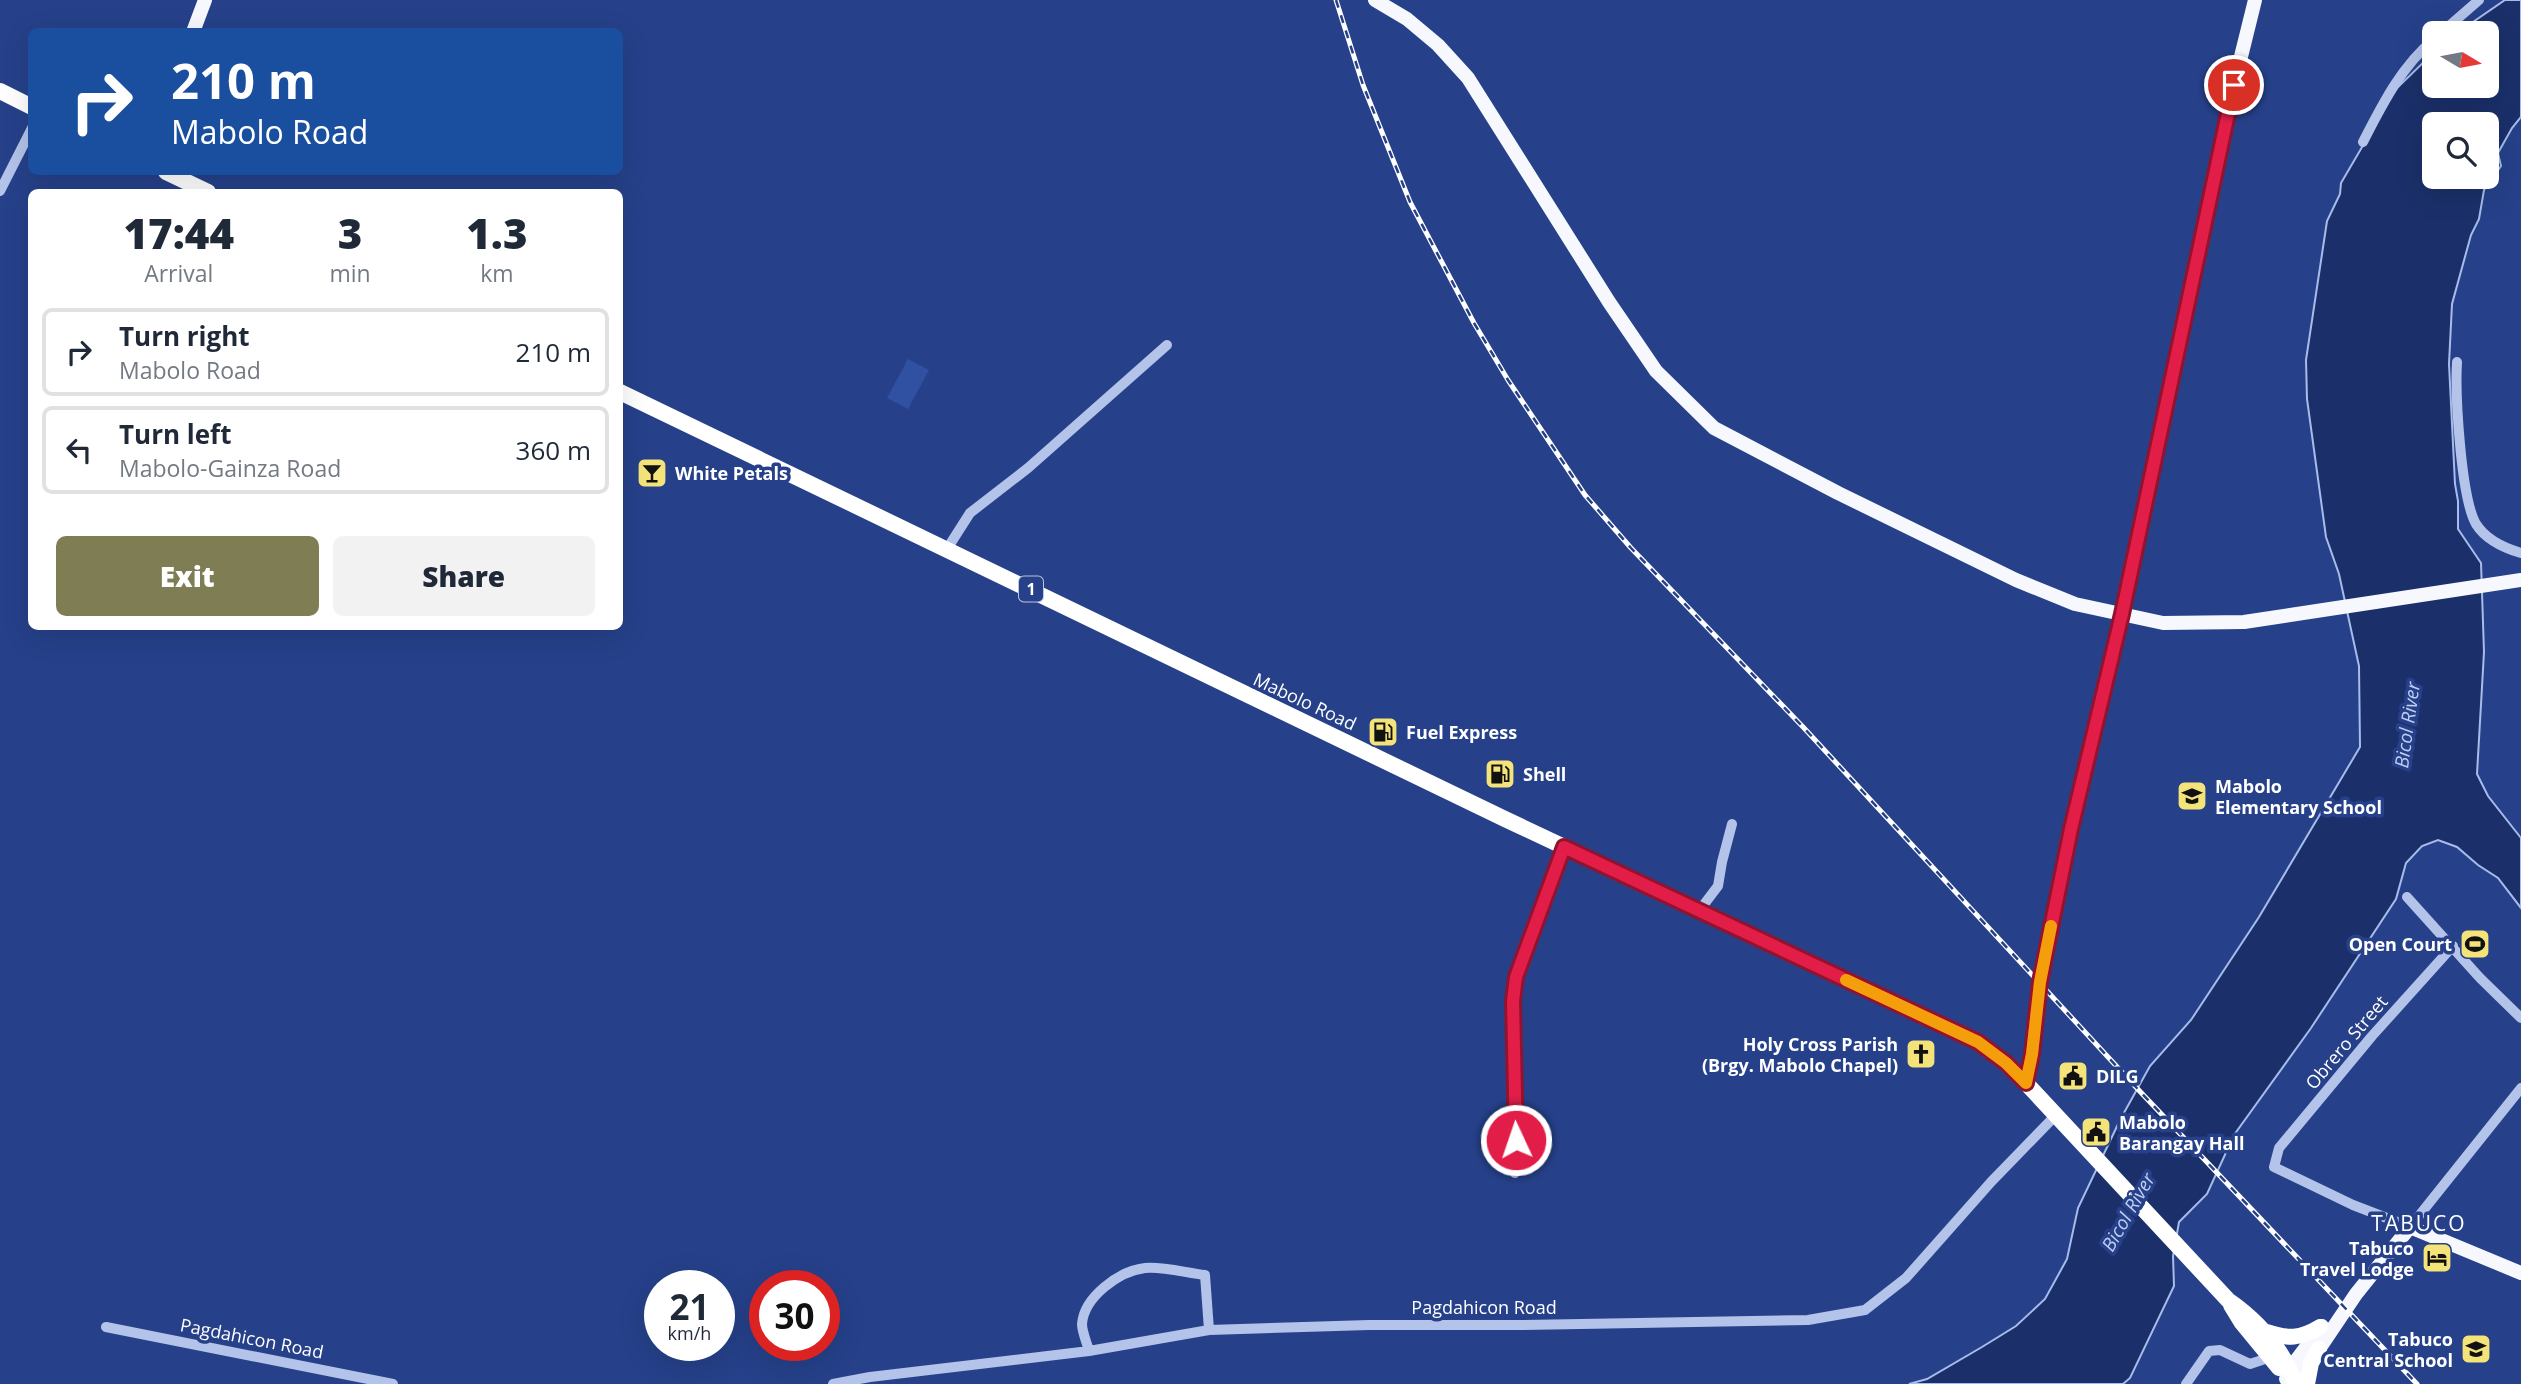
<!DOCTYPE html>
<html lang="en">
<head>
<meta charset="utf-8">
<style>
  body { margin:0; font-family:"Open Sans",sans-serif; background:#f2f2f3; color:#1f2937; height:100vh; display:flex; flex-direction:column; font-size:26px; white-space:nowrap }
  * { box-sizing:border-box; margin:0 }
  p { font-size:23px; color:#747a83 }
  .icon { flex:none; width:38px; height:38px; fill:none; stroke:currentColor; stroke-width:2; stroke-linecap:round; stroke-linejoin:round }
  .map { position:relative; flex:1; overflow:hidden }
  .panel { position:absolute; left:28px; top:189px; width:595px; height:441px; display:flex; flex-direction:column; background:#fff; border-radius:10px; box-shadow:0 7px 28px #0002 }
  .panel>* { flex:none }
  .top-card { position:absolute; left:28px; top:28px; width:595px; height:147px; border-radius:10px; box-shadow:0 7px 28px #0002; background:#1a4fa0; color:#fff; overflow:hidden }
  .needle { width:46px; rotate:100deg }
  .buttons { position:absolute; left:2422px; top:21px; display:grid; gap:14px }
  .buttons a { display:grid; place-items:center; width:77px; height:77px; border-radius:10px; background:#fff; box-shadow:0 7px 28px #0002; font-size:35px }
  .speed { position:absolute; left:644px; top:1270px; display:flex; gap:14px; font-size:35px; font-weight:700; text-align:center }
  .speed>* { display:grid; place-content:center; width:91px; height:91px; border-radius:50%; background:#fff; box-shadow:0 7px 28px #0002; line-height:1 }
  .speed small { font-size:18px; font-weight:400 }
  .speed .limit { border:10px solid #d22; background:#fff; color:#111 }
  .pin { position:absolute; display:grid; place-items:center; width:60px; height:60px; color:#fff; margin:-30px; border:4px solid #fff; border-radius:50%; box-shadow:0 2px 7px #0007 }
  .me { position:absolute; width:77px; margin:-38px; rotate:357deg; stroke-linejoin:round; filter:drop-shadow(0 0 5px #0008) }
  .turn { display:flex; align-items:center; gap:24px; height:147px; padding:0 28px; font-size:32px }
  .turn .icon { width:91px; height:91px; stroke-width:2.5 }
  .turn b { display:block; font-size:49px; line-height:60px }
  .eta { display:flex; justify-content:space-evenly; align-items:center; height:119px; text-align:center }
  .eta b { font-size:42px; font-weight:800; line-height:49px }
  .action { display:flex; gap:14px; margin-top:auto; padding:14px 28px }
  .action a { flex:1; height:80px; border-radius:10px; background:#7e7d54; color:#fff; font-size:28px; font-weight:800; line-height:80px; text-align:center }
  .action a+a { background:#f2f2f3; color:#1f2937 }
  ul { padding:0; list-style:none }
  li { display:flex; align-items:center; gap:21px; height:88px; margin:0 14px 10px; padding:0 14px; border:4px solid #e0e1e3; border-radius:10px }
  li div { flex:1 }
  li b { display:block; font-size:26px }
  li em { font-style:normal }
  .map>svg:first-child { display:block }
</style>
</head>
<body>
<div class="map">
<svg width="2521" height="1384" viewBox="0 0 2521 1384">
  <rect width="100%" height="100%" fill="#26418a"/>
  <path fill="#3051a1" d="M908,359l21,11 -21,39 -21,-11z"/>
  <path fill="#1b306a" stroke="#a7bcea" stroke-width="2" fill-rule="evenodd" d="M2505,0h16v117l-9,11 -14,25 3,13 -17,24 -5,29 -8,16 -19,69 -3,60 6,120 3,17v28l23,34 3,89 -7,122 11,22 33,42v70l-23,-30 -20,-13 -21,-18 -19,-7 -16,6 -16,17 -10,36 -85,129 -77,107 -27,59 -28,28 -6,34 1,30 -44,92 -7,6h-214l18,-5 55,-32 34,-21 29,-27 22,-40 11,-51 42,-88 30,-54 41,-46 68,-103 101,-170 -1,-81 -20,-92 -13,-37 -19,-138 -1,-39 21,-139 13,-27 1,-11 55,-94 38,-37v34h53v-53h-30zM2434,124h53v53h-53z"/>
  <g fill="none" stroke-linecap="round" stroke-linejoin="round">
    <path stroke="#b3c3e9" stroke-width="10" d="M2441,33l38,-33
      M2363,142c20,-39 38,-75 71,-103
      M0,191l32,-63
      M2457,362c-2,33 4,136 19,162 10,16 28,24 45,29
      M947,549l23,-36 58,-45 139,-123
      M2407,897l73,81 41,40
      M1699,911l19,-25 4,-24 10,-38
      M2453,946l-81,90 -93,112 -5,19 79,38 57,22 111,-139
      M2026,1083l6,-29 8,-72 31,-153 51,-215
      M1515,1173l3,-15 -3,-34 -2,-123 3,-24 48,-130
      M106,1327l287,57
      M1089,1351c-2,-8 -7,-19 -7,-27 2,-27 37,-53 63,-56 16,-2 42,5 60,7l4,55
      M833,1384l37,-7 219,-26 120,-21 160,-5h151l288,-5 57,-10 41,-32 85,-96 65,-67
      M2186,1384l23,-33 11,-1 30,14 21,-7"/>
    <path stroke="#f6f8fe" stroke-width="14" d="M1375,0l32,19 31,26 30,33 141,224 47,69 58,57 124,65 178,87 59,24 88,19 81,-1 277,-42
      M193,32l12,-32
      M2122,614l112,-529 21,-85
      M2292,1366l30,-40
      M2286,1379l33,-30 37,-55 54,-67 111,46"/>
    <path stroke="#fff" stroke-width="16" d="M0,91l32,16
      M166,172l42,20
      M620,392l887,428 471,222 28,21 20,20 202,217c32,22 54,48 68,84
      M2231,1305l11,18 37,45
      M2267,1332c21,7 33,7 53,-5
      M2307,1384l4,-21 8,-14"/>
    <g stroke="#fff" stroke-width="5">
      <path id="rail" d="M1336,0l27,85 47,117 64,121 34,57 77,115 46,53 173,180 328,355 285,301"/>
    </g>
    <use href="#rail" stroke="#26418a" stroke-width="2.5" stroke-dasharray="8" stroke-linecap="butt"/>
  </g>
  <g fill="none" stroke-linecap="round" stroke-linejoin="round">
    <g stroke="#92132f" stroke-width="18">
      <path id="route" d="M1516,1140l-3,-139 3,-24 48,-130 414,195 28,21 20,20 6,-29 8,-72 31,-153 51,-215 112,-529"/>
    </g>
    <use href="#route" stroke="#e11d48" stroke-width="12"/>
    <path stroke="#f59e0b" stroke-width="12" d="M1846,980l132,62 28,21 20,20 6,-29 8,-72 11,-56"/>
  </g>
  <defs>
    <g id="bar-square" transform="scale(1.575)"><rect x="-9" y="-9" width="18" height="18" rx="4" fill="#f3e378" stroke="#26418a"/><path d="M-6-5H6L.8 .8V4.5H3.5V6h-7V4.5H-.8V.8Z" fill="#111"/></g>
    <g id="fuel-square" transform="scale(1.575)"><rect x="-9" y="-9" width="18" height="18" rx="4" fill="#f3e378" stroke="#26418a"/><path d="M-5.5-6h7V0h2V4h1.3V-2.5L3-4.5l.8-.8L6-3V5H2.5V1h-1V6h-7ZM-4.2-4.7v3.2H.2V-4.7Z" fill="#111"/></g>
    <g id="school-square" transform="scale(1.575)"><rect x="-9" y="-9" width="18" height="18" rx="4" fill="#f3e378" stroke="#26418a"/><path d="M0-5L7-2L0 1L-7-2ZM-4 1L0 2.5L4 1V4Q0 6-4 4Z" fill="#111"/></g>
    <g id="stadium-square" transform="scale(1.575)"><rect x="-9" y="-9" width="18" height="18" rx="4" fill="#f3e378" stroke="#26418a"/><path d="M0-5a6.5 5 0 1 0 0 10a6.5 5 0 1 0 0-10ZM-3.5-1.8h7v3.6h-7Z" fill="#111"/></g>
    <g id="church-square" transform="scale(1.575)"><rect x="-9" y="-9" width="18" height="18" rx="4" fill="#f3e378" stroke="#26418a"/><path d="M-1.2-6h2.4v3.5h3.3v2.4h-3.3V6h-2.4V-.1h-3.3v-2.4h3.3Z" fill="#111"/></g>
    <g id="civic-square" transform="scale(1.575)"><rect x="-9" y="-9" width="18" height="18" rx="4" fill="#f3e378" stroke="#26418a"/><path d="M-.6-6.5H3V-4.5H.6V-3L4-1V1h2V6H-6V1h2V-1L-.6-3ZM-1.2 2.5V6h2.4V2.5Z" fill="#111"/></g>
    <g id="hotel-square" transform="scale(1.575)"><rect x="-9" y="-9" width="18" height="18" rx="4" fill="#f3e378" stroke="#26418a"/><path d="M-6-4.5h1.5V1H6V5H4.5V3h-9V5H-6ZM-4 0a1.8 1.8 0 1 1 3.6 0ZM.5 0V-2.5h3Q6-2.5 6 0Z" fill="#111"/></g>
  </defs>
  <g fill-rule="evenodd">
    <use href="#bar-square" x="652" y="473"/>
    <use href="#fuel-square" x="1383" y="732"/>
    <use href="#fuel-square" x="1500" y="774"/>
    <use href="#school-square" x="2192" y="796"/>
    <use href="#stadium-square" x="2475" y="944"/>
    <use href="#church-square" x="1921" y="1054"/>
    <use href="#civic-square" x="2073" y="1076"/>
    <use href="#civic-square" x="2096" y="1132"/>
    <use href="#hotel-square" x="2437" y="1258"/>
    <use href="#school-square" x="2476" y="1349"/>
  </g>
  <g text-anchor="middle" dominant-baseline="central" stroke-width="7" stroke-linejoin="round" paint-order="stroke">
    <rect fill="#26418a" stroke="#bec6dc" stroke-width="2" x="1019" y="576.5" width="24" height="25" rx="5"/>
    <g font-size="16" font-weight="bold" fill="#fff">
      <text x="1031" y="589">1</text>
    </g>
    <g font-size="18" font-weight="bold" fill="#fff" stroke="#26418a" text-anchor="start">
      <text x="675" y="473">White Petals</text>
      <text x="1406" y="732">Fuel Express</text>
      <text x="1523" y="774">Shell</text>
      <text x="2215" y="786">Mabolo<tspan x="2215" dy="21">Elementary School</tspan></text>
      <text x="2452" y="944" text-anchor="end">Open Court</text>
      <text x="1898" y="1044" text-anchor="end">Holy Cross Parish<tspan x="1898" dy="21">(Brgy. Mabolo Chapel)</tspan></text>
      <text x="2096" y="1076">DILG</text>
      <text x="2119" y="1122">Mabolo<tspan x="2119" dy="21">Barangay Hall</tspan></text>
      <text x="2414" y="1248" text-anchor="end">Tabuco<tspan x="2414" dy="21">Travel Lodge</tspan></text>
      <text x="2453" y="1339" text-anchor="end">Tabuco<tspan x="2453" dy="21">Central School</tspan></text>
    </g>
    <g font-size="18" fill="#fff" stroke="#26418a">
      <text transform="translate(1305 701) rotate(25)">Mabolo Road</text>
      <text transform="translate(2346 1042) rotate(-50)">Obrero Street</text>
      <text x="1484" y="1307">Pagdahicon Road</text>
      <text transform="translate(252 1338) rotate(11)">Pagdahicon Road</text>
    </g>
    <g font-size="19" font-style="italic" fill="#bfcef1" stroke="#26418a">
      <text transform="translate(2407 725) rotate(-82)">Bicol River</text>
      <text transform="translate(2128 1212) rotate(-60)">Bicol River</text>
    </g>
    <g font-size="21" letter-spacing="2" fill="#fff" stroke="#26418a">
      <text x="2419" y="1223">TABUCO</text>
    </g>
  </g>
</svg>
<div class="buttons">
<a><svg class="needle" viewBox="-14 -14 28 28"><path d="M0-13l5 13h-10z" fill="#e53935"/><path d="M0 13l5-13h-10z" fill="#747a83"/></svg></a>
<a><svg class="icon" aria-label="search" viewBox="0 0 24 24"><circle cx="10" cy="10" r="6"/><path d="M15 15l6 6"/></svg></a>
</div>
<div class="speed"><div>21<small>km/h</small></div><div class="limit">30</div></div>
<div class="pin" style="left:2234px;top:85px;background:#d93025"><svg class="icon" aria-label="arrive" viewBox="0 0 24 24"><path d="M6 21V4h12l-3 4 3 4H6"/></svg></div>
<svg class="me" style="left:1516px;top:1140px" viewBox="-20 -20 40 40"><circle r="17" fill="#e11d48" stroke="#fff" stroke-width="3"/><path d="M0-11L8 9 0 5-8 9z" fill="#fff"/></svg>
<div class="top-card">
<div class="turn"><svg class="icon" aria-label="right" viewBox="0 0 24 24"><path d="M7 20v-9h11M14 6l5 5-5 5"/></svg><div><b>210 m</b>Mabolo Road</div></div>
</div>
<section class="panel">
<div class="eta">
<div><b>17:44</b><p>Arrival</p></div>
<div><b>3</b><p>min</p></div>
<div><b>1.3</b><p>km</p></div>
</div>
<ul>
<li><svg class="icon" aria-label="right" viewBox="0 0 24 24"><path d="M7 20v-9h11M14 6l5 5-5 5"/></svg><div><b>Turn right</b><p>Mabolo Road</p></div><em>210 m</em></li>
<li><svg class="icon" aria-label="left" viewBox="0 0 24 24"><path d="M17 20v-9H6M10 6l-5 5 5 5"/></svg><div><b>Turn left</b><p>Mabolo-Gainza Road</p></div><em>360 m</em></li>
</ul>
<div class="action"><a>Exit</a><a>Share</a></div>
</section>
</div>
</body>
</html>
